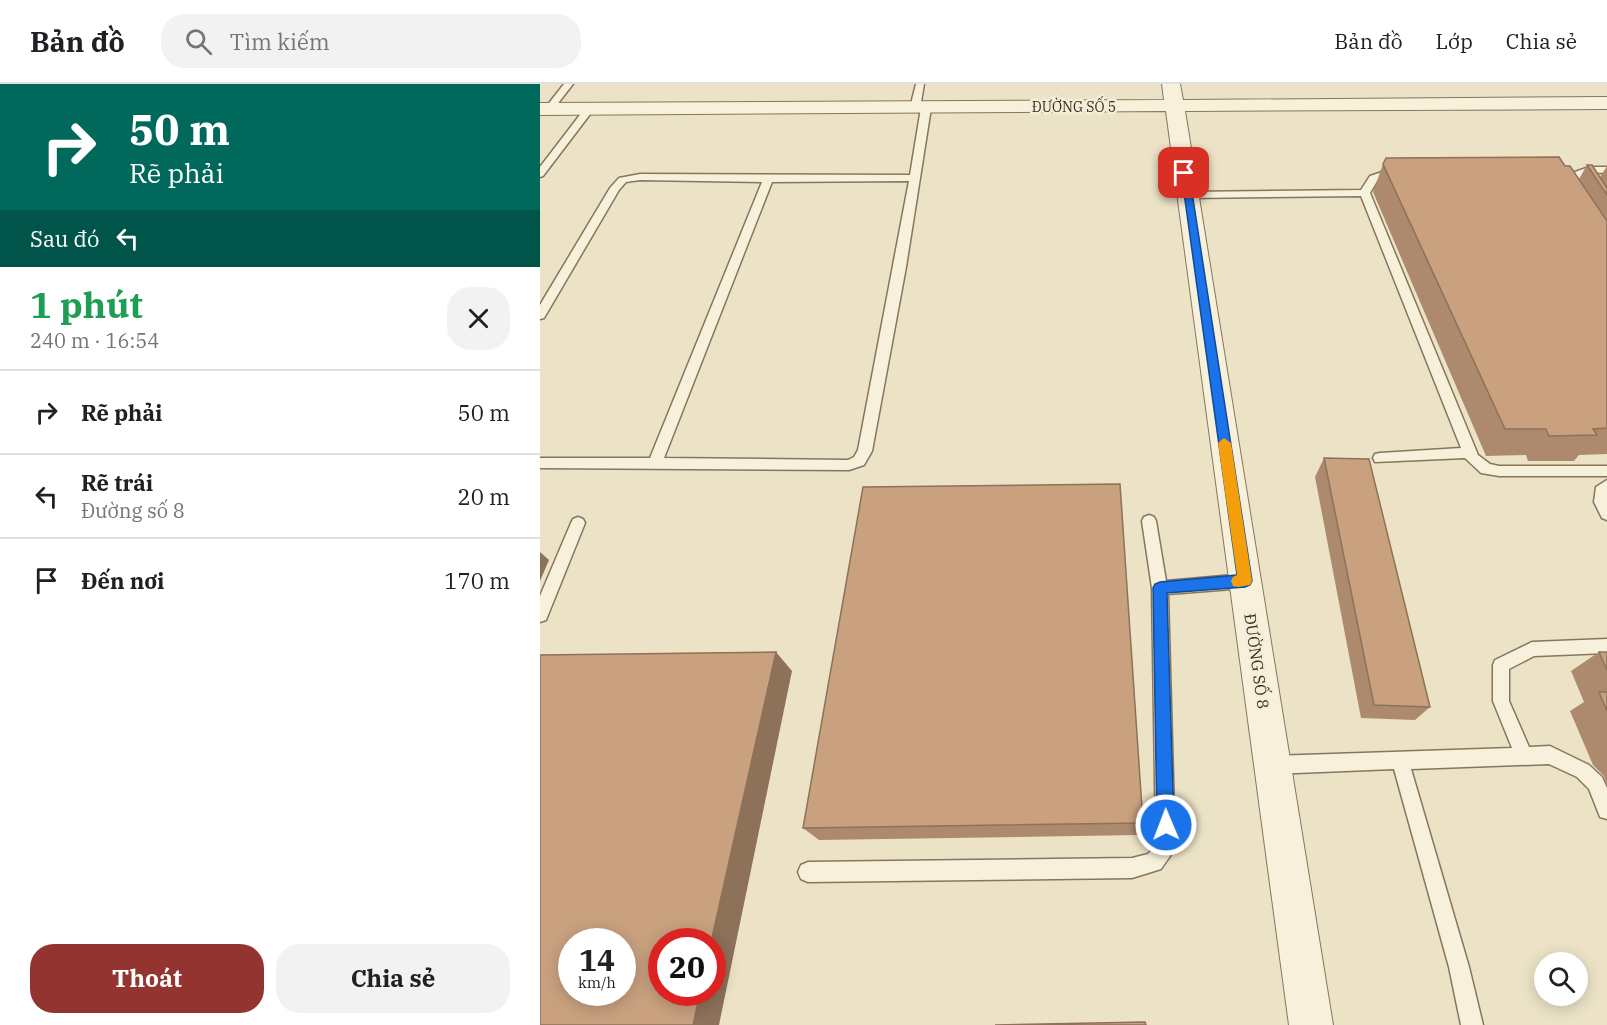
<!DOCTYPE html>
<html lang="vi">
<head>
<meta charset="utf-8">
<style>
  body { margin:0; font-family:"IBM Plex Serif",serif; background:#f2f2f2; color:#202124; height:100vh; display:flex; flex-direction:column; font-size:22px; white-space:nowrap }
  * { box-sizing:border-box; margin:0 }
  p { font-size:20px; color:#757577 }
  .icon { flex:none; width:33px; height:33px; fill:none; stroke:currentColor; stroke-width:2; stroke-linecap:round; stroke-linejoin:round }
  .map { position:relative; flex:1; overflow:hidden }
  .sheet { display:flex; flex-direction:column; background:#fff; width:540px }
  .sheet>* { flex:none }
  .top-card { background:#00695c; color:#fff; overflow:hidden }
  .buttons { position:absolute; left:994px; top:868px; display:grid; gap:12px }
  .buttons a { display:grid; place-items:center; width:54px; height:54px; border-radius:50%; background:#fff; box-shadow:0 3px 15px #0003; font-size:30px }
  .speed { position:absolute; left:18px; top:844px; display:flex; gap:12px; font-size:30px; font-weight:700; text-align:center }
  .speed>* { display:grid; place-content:center; width:78px; height:78px; border-radius:50%; background:#fff; box-shadow:0 3px 15px #0003; line-height:1 }
  .speed small { font-size:15px; font-weight:400 }
  .speed .limit { border:9px solid #d22; background:#fff; color:#111 }
  .pin { position:absolute; display:grid; place-items:center; width:51px; height:51px; color:#fff; margin:-26px; border-radius:12px; box-shadow:0 3px 9px #0006 }
  .me { position:absolute; width:66px; margin:-33px; rotate:359deg; stroke-linejoin:round; filter:drop-shadow(0 0 4px #0008) }
  .turn { display:flex; align-items:center; gap:21px; height:126px; padding:0 30px; font-size:27px }
  .turn .icon { width:78px; height:78px; stroke-width:2.5 }
  .turn b { display:block; font-size:42px; line-height:51px }
  .then { display:flex; align-items:center; height:57px; padding:0 30px; background:#0003; gap:12px; font-size:22px }
  .round { display:grid; place-items:center; flex:none; width:63px; height:63px; border-radius:24px; background:#f2f2f2 }
  .overview { display:flex; align-items:center; justify-content:space-between; height:102px; padding:0 30px }
  h1 { font-size:36px; font-weight:700; line-height:45px; color:#1e9e55 }
  .primary-button { display:flex; gap:12px; margin-top:auto; padding:12px 30px }
  .primary-button a { flex:1; height:69px; border-radius:24px; background:#933430; color:#fff; font-size:24px; font-weight:700; line-height:69px; text-align:center }
  .primary-button a+a { background:#f2f2f2; color:#202124 }
  ul { padding:0; list-style:none }
  li { display:flex; align-items:center; gap:18px; height:84px; padding:0 30px; border-top:2px solid #e0e0e0 }
  li div { flex:1 }
  li b { display:block; font-size:22px }
  li em { font-style:normal }
  header { display:flex; align-items:center; gap:36px; box-sizing:border-box; height:84px; padding:0 30px; background:#fff; border-bottom:2px solid #e0e0e0 }
  header strong { font-size:28px }
  nav { display:flex; gap:33px; margin-inline-start:auto; font-size:21px }
  .search { width:420px; height:54px; background:#f2f2f2; display:flex; align-items:center; gap:15px; box-sizing:border-box; padding:0 21px; border-radius:24px; color:#757577; font-size:22px }
  main { display:flex; flex:1; min-height:0 }
  .map>svg:first-child { display:block }
</style>
</head>
<body>
<header>
<strong>Bản đồ</strong>
<div class="search"><svg class="icon" aria-label="search" viewBox="0 0 24 24"><circle cx="10" cy="10" r="6"/><path d="M15 15l6 6"/></svg>Tìm kiếm</div>
<nav><a>Bản đồ</a><a>Lớp</a><a>Chia sẻ</a></nav>
</header>
<main>
<section class="sheet">
<div class="top-card">
<div class="turn"><svg class="icon" aria-label="right" viewBox="0 0 24 24"><path d="M7 20v-9h11M14 6l5 5-5 5"/></svg><div><b>50 m</b>Rẽ phải</div></div>
<div class="then">Sau đó<svg class="icon" aria-label="left" viewBox="0 0 24 24"><path d="M17 20v-9H6M10 6l-5 5 5 5"/></svg></div>
</div>
<div class="overview"><div><h1>1 phút</h1><p>240 m · 16:54</p></div><a class="round"><svg class="icon" aria-label="close" viewBox="0 0 24 24"><path d="M6 6l12 12M18 6L6 18"/></svg></a></div>
<ul>
<li><svg class="icon" aria-label="right" viewBox="0 0 24 24"><path d="M7 20v-9h11M14 6l5 5-5 5"/></svg><div><b>Rẽ phải</b></div><em>50 m</em></li>
<li><svg class="icon" aria-label="left" viewBox="0 0 24 24"><path d="M17 20v-9H6M10 6l-5 5 5 5"/></svg><div><b>Rẽ trái</b><p>Đường số 8</p></div><em>20 m</em></li>
<li><svg class="icon" aria-label="arrive" viewBox="0 0 24 24"><path d="M6 21V4h12l-3 4 3 4H6"/></svg><div><b>Đến nơi</b></div><em>170 m</em></li>
</ul>
<div class="primary-button"><a>Thoát</a><a>Chia sẻ</a></div>
</section>
<div class="map">
<svg width="1067" height="941" viewBox="0 0 1067 941">
  <rect width="100%" height="100%" fill="#ece3c7"/>
  <g fill="none" stroke-linecap="round" stroke-linejoin="round">
    <g stroke="#87755d" stroke-width="3">
      <path id="service" d="M24,0h9l-21,27h-6v-4z
        M376,0h8l-4,24 -5,3 -5,-3z
        M386,21l5,3 -25,159 -34,184 -8,14 -15,5 -309,-2v-10h110l112,-276 -122,-2 -14,2 -7,8 -75,128 -4,1v-14l70,-117 9,-10 21,-4 270,1 11,-67zM369,97l-51,269 -4,7 -6,3 -184,-2 108,-276z
        M46,23l8,2 -51,67 -3,1v-10z
        M1049,83h18v6c-10,0 -22,-2 -28,7l8,12 -9,2 -9,-14 6,-8z
        M842,88h17l5,3 -5,3 -22,3 -7,12 108,262 12,9 9,2h108v10h-108l-18,-3 -16,-15 -90,4 -2,-4 2,-4 5,-1 81,-5 -100,-252 -173,2 -5,-3 5,-3 173,-2 9,-14z
        M1067,396v40l-5,-2 -8,-16 2,-15z
        M609,431l5,2 2,4 10,60 79,-7 5,2 3,5 -3,5 -5,2 -77,6 7,255 -14,20 -29,9 -324,4 -7,-3 -3,-7 3,-7 7,-3 324,-4 16,-4 8,-9 -4,-257 -10,-67 2,-4z
        M38,433l5,2 2,4 -37,92 -2,5 -6,2v-26l31,-73 2,-4z
        M1067,555v14l-73,3 -25,13v32l20,46 21,-1 39,19 13,12 5,11v31l-7,-2 -11,-28 -12,-12 -28,-13 -138,5 58,198 14,58h-22l-12,-58 -55,-198 -122,5 -6,-3 -3,-6 3,-6 6,-3 240,-8 -19,-47v-36l2,-5 37,-18z"/>
    </g>
    <g stroke="#87755d" stroke-width="2">
      <path id="minor" d="M622,0h18l3,16 424,-3v12l-422,2 148,914h-44l-123,-914 -626,4v-12l624,-3z"/>
    </g>
    <use href="#service" fill="#f7f0da" fill-rule="evenodd"/>
    <use href="#minor" fill="#f7f0da" fill-rule="evenodd"/>
  </g>
  <path fill="#ad8a6d" d="M843,80l182,2 14,13 8,-14 13,12 7,-11v288l-28,1 -5,6h-46l-2,-6 -40,1 -113,-264z
    M784,374l106,249 -15,13 -54,-2 -46,-241z
    M1059,568h8v134l-3,-10 -11,-11 -23,-54 14,-9 -13,-31z
    M603,739l-4,12 -320,5 -16,-12z"/>
  <path fill="#8d7159" d="M0,468l9,8 -9,21z
    M236,568l16,19 -73,354h-26l7,-32h12v-51h-1z"/>
  <path fill="#c9a17f" stroke="#8d7159" stroke-width="1.5" fill-rule="evenodd" d="M1019,73l6,9h5l37,55v207l-14,1 4,6 -48,1 -3,-7h-41l-122,-265 3,-6z
    M1047,81h5l15,23v7z
    M784,374l45,1 61,248 -56,-2z
    M580,400l23,339 -340,5 60,-341z
    M236,568l-65,290h-49v51h38l-7,32h-153v-370zM32,858h50v51h-50z
    M1059,568h8v18z
    M1059,608h8v19z
    M605,938l1,3h-151z"/>
  <path fill="#1a73e8" stroke="#114b97" stroke-width="1.5" d="M641,87l8,2 63,408 -2,4 -5,2 -78,6 7,232 -2,6 -6,3 -6,-3 -3,-6 -4,-237 2,-4 5,-2 77,-7z"/>
  <path fill="#f59e0b" d="M684,354l7,5 21,138 -2,4 -12,2 -5,-1 -2,-5 2,-4 4,-2 -19,-132z"/>
  <g text-anchor="middle" dominant-baseline="central" stroke-width="5" stroke-linejoin="round" paint-order="stroke">
    <g font-size="14" fill="#382d20" stroke="#f4edd7">
      <text x="534" y="23">ĐƯỜNG SỐ 5</text>
    </g>
    <g font-size="16" fill="#382d20" stroke="#f4edd7">
      <text transform="translate(717 577) rotate(82)">ĐƯỜNG SỐ 8</text>
    </g>
  </g>
</svg>
<div class="buttons">
<a><svg class="icon" aria-label="search" viewBox="0 0 24 24"><circle cx="10" cy="10" r="6"/><path d="M15 15l6 6"/></svg></a>
</div>
<div class="speed"><div>14<small>km/h</small></div><div class="limit">20</div></div>
<div class="pin" style="left:644px;top:89px;background:#d93025"><svg class="icon" aria-label="arrive" viewBox="0 0 24 24"><path d="M6 21V4h12l-3 4 3 4H6"/></svg></div>
<svg class="me" style="left:626px;top:741px" viewBox="-20 -20 40 40"><circle r="17" fill="#1a73e8" stroke="#fff" stroke-width="3"/><path d="M0-11L8 9 0 5-8 9z" fill="#fff"/></svg>
</div>
</main>
</body>
</html>
